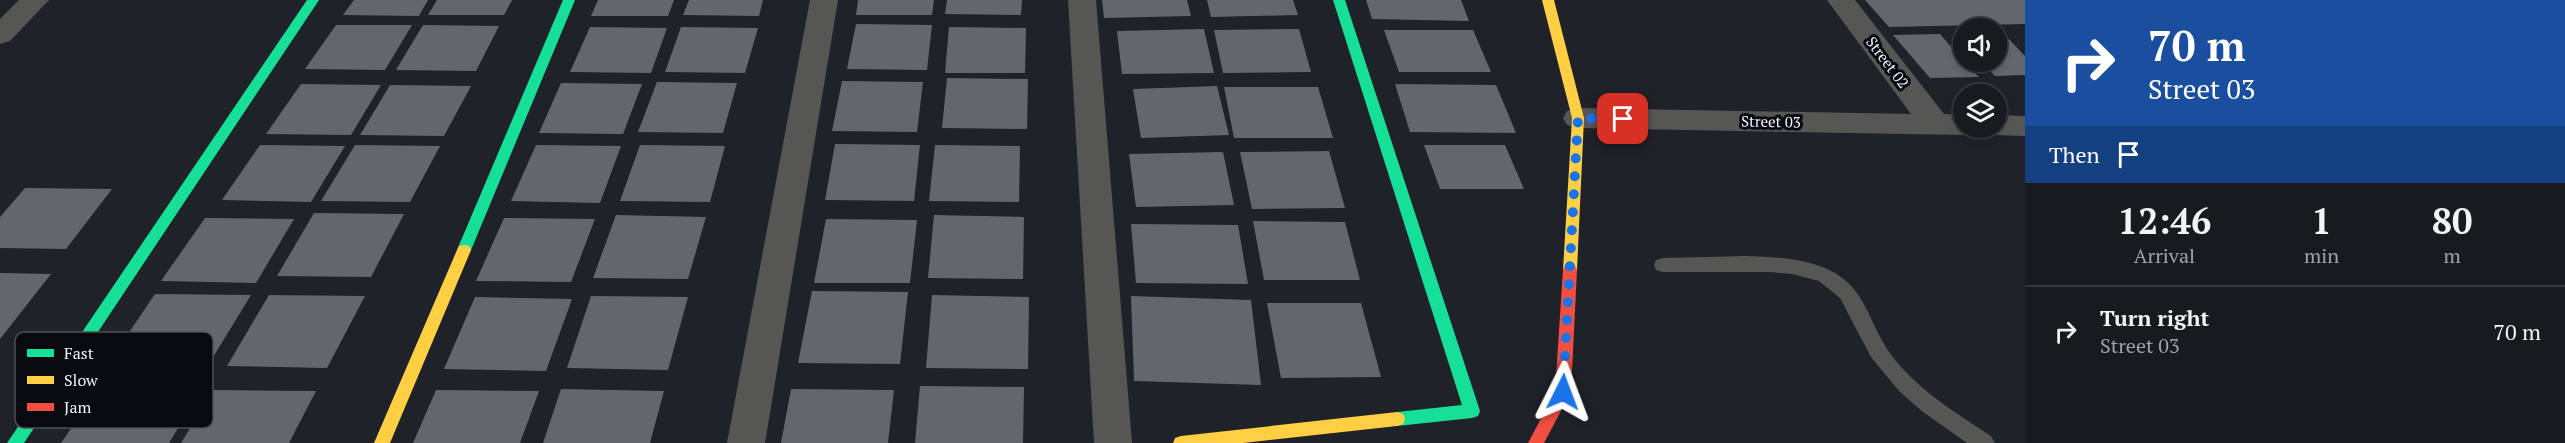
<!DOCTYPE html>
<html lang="en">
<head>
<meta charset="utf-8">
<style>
  body { margin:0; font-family:"PT Serif",serif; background:#212328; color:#f1f3f6; height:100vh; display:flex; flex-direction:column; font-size:22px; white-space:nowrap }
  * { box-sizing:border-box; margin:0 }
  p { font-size:20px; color:#9fa1a4 }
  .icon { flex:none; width:33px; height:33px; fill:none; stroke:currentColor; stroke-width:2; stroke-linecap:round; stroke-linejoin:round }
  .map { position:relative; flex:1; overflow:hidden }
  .sheet { display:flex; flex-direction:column; background:#181a1f; width:540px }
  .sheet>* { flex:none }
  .banner { background:#1a4fa0; color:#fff; overflow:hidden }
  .buttons { position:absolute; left:1953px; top:18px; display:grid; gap:12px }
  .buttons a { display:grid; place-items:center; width:54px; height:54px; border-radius:50%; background:#181a1f; box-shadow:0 3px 9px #0003,0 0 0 2px #36383d; font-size:30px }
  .pin { position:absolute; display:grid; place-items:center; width:51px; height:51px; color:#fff; margin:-26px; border-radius:12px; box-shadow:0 3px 9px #0006 }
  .me { position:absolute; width:66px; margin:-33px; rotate:3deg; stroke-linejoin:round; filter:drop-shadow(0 0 4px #0008) }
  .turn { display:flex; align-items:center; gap:21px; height:126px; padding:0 24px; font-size:27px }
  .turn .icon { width:78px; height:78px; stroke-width:2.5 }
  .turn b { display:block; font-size:42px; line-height:51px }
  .then { display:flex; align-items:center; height:57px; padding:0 24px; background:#0003; gap:12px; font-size:22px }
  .eta { display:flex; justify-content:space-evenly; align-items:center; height:102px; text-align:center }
  .eta b { font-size:36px; font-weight:700; line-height:42px }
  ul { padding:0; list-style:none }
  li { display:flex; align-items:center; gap:18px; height:90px; padding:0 24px; border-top:2px solid #36383d }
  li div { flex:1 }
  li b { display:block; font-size:22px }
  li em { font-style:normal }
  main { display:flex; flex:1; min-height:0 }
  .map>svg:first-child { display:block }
</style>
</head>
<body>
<main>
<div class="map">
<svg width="2025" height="443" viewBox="0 0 2025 443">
  <rect width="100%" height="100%" fill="#202229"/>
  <path fill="#64666d" d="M354,0h74l-9,16 -76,-1z
    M437,0h75l-8,15h-76z
    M598,0h76l-6,16h-77z
    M689,0h74l-4,16 -76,-1z
    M858,0h76l-2,15h-76z
    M947,0h75l-1,15 -76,-1z
    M1102,0h85l4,16 -87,2z
    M1207,0h86l5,15 -87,2z
    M1366,0h95l8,21 -97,-2z
    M1865,0h160v24l-136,3z
    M856,24l76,1 -5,45 -80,-1z
    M336,25h76l-27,45 -80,-1z
    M423,25l76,1 -23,45 -80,-1z
    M590,27l77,1 -16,45 -81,-1z
    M681,27l77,1 -13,45 -80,-1z
    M949,27l77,1 -1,45h-80z
    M1204,29l10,44 -92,1 -5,-43z
    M1299,29l12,43 -88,1 -9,-43z
    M1384,30h89l18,42h-92z
    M1996,33h7l22,23v19l-30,1 -14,-14h15z
    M1940,34l24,28 15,15 -49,1 -37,-43z
    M947,78l81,1 -1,50 -85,-1z
    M842,81l81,1 -6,50 -85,-1z
    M657,82l80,1 -14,50 -85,-1z
    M561,83l81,1 -19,50 -84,-1z
    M301,84l80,1 -30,50 -85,-1z
    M1395,84l101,1 20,48 -106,-1z
    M390,85l81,1 -27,50 -84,-1z
    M1217,86l12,49 -88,3 -8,-49z
    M1224,87h94l15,51h-99z
    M835,144l85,1 -6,56 -89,-1z
    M260,145l85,1 -34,56 -89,-2z
    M355,145l85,1 -30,56 -89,-1z
    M536,145l85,1 -21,57 -89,-2z
    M640,145l85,1 -15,56 -90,-1z
    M935,145l85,1 -1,56 -90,-1z
    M1424,145h81l19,44h-84z
    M1329,151l16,57 -93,1 -12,-57z
    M1223,152l11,53 -98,2 -7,-53z
    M25,188l87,1 -46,60 -66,-1v-31z
    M314,213l90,1 -33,63 -94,-1z
    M616,215l90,2 -18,62 -95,-1z
    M934,215l90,2 -1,62 -95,-1z
    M205,218l89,1 -38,64 -95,-2z
    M504,218l91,1 -24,63 -95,-1z
    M826,219l91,1 -7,63h-96z
    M1253,221l92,1 15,58h-96z
    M1131,224l107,1 10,59 -112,-1z
    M0,273l51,1 -51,65z
    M812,291l96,1 -8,72 -102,-1z
    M155,294l96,1 -44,72 -100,-2z
    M269,295l96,1 -38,72 -100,-2z
    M932,295l97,2 -1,72 -102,-1z
    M591,296l97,1 -20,73 -101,-2z
    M1131,296l120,4 10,85 -127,-4z
    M475,297l97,2 -26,72 -102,-2z
    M1267,303h94l20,74 -100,1z
    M920,386l104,1 -1,56h-108z
    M98,389l103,1 -32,53h-108z
    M561,389l103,2 -14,52h-107z
    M791,389l103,1 -6,53h-107z
    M213,390l103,1 -27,52h-108z
    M436,390l103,1 -19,52h-107z"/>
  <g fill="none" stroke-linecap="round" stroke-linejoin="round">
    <path fill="#565755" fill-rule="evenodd" d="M1747,256c42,2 90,3 114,43 11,19 18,40 31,57 26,34 64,57 99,80l4,7h-28l-44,-31 -24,-21 -28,-34 -31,-59 -21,-17 -27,-7 -22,-2h-107l-7,-2 -2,-5 2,-5 7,-2z"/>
    <path fill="#565755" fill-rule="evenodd" d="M19,0h30l-39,41 -10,3v-25z
      M810,0h28l-73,443h-38z
      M1068,0h28l36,443h-38z
      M1827,0h28l89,114 20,1v13h14l-3,4 -11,3 -386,-7 -11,-3 -4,-7 4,-7 11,-3 333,6z
      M1996,115l29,1v20l-29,-1 -11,-3 -3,-4h14z"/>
    <path fill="#16e098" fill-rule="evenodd" d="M307,0h12l-295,443h-17z
      M563,0h12l-104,250 -2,4h-10l-2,-4z
      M1333,0h12l135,411 -2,5 -6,2 -75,8 -6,-2 -2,-5 2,-5 6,-2 65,-7z"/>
    <path fill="#ffcf43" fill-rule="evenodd" d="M1542,0h12l30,118 -7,152 -2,4h-10l-2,-4 9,-152z
      M464,245l5,1 2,4 -81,193h-16l83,-193 2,-4z
      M1397,412l6,2 2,5 -2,5 -6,2 -154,17h-70l2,-5 6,-2z"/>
    <path fill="#f24e42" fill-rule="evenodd" d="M1570,265l5,1 2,4 -6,122 -27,51h-16l27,-51 8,-122 2,-4z"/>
  </g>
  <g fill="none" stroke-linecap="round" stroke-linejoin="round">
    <path stroke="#1a73e8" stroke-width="10" stroke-dasharray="0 18" d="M1563,392l15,-274 45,1"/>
  </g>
  <g text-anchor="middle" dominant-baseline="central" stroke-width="6" stroke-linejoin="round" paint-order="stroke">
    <g font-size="15" fill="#eef1fa" stroke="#090a10">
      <text transform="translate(1888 62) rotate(53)">Street 02</text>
      <text transform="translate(1771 121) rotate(1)">Street 03</text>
    </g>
  </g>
  <rect x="15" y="332" width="198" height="96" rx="9" fill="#090a10" stroke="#4e4f56" stroke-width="1.5"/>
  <rect x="27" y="349" width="27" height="8" fill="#16e098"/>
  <rect x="27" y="376" width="27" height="8" fill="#ffcf43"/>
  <rect x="27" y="403" width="27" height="8" fill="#f24e42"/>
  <g font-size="16" fill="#eef1fa">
    <text x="64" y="359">Fast</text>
    <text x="64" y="386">Slow</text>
    <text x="64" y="413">Jam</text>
  </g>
</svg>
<div class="buttons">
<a><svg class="icon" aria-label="sound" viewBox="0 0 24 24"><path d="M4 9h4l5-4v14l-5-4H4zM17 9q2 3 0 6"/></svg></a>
<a><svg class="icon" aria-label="layers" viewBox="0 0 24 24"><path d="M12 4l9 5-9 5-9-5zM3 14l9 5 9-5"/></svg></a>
</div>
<div class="pin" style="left:1623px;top:119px;background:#d93025"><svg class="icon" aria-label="arrive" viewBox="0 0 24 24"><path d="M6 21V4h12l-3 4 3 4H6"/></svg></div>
<svg class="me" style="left:1563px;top:392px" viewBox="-20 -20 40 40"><path d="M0-17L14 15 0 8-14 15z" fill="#1a73e8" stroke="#fff" stroke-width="4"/></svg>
</div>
<section class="sheet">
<div class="banner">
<div class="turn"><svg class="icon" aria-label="right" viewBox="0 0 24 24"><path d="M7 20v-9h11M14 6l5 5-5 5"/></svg><div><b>70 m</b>Street 03</div></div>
<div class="then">Then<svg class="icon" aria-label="arrive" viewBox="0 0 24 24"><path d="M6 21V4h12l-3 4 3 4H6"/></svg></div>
</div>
<div class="eta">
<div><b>12:46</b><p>Arrival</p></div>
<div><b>1</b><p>min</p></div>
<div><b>80</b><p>m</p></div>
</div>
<ul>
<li><svg class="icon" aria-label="right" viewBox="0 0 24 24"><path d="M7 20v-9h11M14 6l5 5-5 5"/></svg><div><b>Turn right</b><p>Street 03</p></div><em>70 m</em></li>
</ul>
</section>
</main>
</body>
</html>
